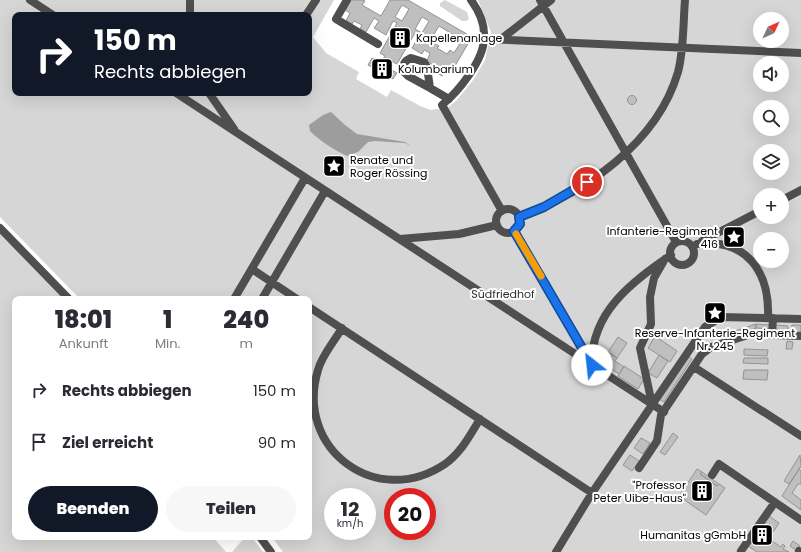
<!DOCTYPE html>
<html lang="de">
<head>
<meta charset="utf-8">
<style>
  body { margin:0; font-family:Poppins,sans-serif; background:#f7f7f7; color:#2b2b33; height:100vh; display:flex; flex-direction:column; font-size:15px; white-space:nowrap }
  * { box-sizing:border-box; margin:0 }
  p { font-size:13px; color:#7c7c81 }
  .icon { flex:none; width:22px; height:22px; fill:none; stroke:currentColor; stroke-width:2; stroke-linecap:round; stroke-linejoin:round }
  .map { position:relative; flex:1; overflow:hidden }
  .details { position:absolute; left:12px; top:296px; width:300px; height:244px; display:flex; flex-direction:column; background:#fff; border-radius:8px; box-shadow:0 4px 16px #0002 }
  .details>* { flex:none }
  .hud { position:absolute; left:12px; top:12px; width:300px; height:84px; border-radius:8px; box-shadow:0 4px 16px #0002; background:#111827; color:#fff; overflow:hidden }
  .needle { width:26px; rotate:46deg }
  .tools { position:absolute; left:753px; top:12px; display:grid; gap:8px }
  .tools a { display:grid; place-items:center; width:36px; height:36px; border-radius:50%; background:#fff; box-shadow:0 4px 16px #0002; font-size:20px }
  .speed { position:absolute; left:324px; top:488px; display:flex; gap:8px; font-size:20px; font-weight:700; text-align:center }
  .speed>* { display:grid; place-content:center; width:52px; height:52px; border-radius:50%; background:#fff; box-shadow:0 4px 16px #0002; line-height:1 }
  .speed small { font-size:10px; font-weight:400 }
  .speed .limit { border:6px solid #d22; background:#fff; color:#111 }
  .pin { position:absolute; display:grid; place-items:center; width:34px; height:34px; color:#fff; margin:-17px; border:2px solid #fff; border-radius:50%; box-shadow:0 1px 4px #0007 }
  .me { position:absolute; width:44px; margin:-22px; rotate:331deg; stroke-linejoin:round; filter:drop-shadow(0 0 3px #0008) }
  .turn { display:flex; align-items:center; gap:14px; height:84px; padding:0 16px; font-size:18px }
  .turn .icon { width:52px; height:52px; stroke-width:2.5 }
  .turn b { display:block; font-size:28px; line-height:34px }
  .eta { display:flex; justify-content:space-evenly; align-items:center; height:68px; text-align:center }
  .eta b { font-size:24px; font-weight:800; line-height:28px }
  .primary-button { display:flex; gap:8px; margin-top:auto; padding:8px 16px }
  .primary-button a { flex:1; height:46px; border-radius:24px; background:#111827; color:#fff; font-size:16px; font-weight:800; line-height:46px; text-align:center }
  .primary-button a+a { background:#f7f7f7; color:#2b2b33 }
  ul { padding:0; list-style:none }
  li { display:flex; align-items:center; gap:12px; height:52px; padding:0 16px }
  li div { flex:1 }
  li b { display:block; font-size:15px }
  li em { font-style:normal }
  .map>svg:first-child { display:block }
</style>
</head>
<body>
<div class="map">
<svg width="801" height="552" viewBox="0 0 801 552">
  <rect width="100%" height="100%" fill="#fff"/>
  <path fill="#d6d6d6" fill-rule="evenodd" d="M0,0h334l-21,37 13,16 33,19 -3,7 31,18 4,-7 29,16 11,4 17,-3 8,-6 18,-22 11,-19 6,-28 -13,-32h323v552h-518l-11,-15h37v-238h-229l-80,-82zM15,15h294v78h-294zM760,19h22v22h-22zM760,63h22v22h-22zM760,107h22v22h-22zM760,151h22v22h-22zM760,195h22v22h-22zM760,239h22v22h-22zM333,497h34v34h-34zM393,497h34v34h-34z
    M445,0l22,12 2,7 -3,2h-4l-22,-15v-3z
    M0,228l69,71h-54v238h198l13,15h-226z
    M245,537h7l11,15h-31z"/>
  <path fill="#9d9d9d" d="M331,112l14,13 12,9 48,8 7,5 -7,-4 -30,-2 -7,1 -10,10 -11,4c-13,-6 -27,-15 -37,-25l-1,-6 14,-10z"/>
  <path fill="#bfbfbf" stroke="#939393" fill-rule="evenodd" d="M351,0h11l3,1 -3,4 19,11 9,-16h18l64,37 -20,34 -5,-3 -5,8 -5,-3 2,-4 -12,-8 3,-8 -6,-3 -2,4 -10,-6 7,-12 -4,-3 -18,31 -6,-3 -1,3 -7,-5 2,-3 -5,-3 17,-30 -4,-2 -7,14 -12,-7 5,-7 -5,-3 -8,14 -6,-3 2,-4 -8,-4 -2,3 -6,-3 4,-8 -5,-3zM402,5l7,4 -7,12 -7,-4zM422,17l7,4 -7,12 -7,-4zM439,26l23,14 -8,13 -4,-3 -3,4 -10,-6 2,-2 -9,-5z
    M372,58l25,15 -4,6 -25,-14z
    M627.5 100a4.5 4.5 0 1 1 9 0a4.5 4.5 0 1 1-9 0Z
    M756,324l14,1v4l-14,-1z
    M756,324v4l-8,3 -1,-4z
    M775,325l13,1v7l-13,-1z
    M792,325h9v7h-10z
    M638,329l4,3 -3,5 -5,-3z
    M741,329l1,4 -9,3 -1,-4z
    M655,336l22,15 -7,11 -22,-14z
    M618,337l9,6 -10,15 -9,-6z
    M787,341l6,1 -1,7h-6z
    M744,349l24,1 -1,6 -23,-1z
    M609,353l8,5 -2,3 9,6 -5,7 -17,-11z
    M659,355l9,6 -11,17 -9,-5z
    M688,356l4,3 -28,43 -5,-3z
    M744,358h24v6l-25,-1z
    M624,366l20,13 -6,10 -20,-13z
    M744,370h24l-1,10 -24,-1z
    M673,433l5,4 -13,18 -5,-3z
    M641,438l9,5 -7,11 -9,-6z
    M630,455l9,6 -7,10 -9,-6z
    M800,455l1,11 -12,18 -5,-3z
    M697,469l5,3 -2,2 17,12 2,-2 6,4 -19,27 -27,-19z
    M799,469l2,2v13h-3l-6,9 9,7v10l-19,-14z
    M702,472l17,12 -2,2 -17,-12z
    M769,516l10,7 -6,9 -3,-1 -4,6 15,10 2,-3 2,2 -2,3 6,3h-32l-9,-6z
    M793,541l7,5 -3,5 -7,-5z"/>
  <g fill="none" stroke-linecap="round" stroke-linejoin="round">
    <path stroke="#4f4f4f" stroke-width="8" d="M30,0l23,15
      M190,0v14
      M347,0l-11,19 42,25
      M471,0c8,11 14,25 13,38 0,22 -25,53 -42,67l60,106
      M540,0l136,242
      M306,15l10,-15
      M485,39l316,14
      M500,40l51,-40
      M430,88l-22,-12 -5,-5c0,-7 1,-10 8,-13l13,4 3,5 3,21 19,11
      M176,93l488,319
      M209,93l25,36
      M782,200l19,-10
      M496 221a12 12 0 1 1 24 0a12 12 0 1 1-24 0Z
      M519,217c66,-25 138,-73 159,-145 6,-23 5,-48 7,-72
      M0,228l69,71
      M514,231l76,131
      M400,239l59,-5 38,-9
      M702,241l58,-30
      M670 253a12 12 0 1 1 24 0a12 12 0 1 1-24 0Z
      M697,244c49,-6 73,27 71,74
      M252,269l45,30
      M234,299l71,-121
      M262,299l63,-108
      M309,307l283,186
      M342,328c-8,14 -20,27 -24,42 -24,79 59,140 127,94 16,-11 25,-29 35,-45
      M772,335l1,-17
      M592,364c-1,-52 40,-82 79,-109
      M694,367l107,69
      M652,404l-12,-56 11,-24 -1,-27 4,-19 11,-19
      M639,468l18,-27 4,-26 41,-61 9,-7 40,-13 50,2
      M712,475l7,-11 82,56
      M260,537l11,15
      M741,551l34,-49
      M799,551l2,1
      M556,552l36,-59 113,-166 16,-10 80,2"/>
  </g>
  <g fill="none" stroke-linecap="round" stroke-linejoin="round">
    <g stroke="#114b97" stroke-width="10">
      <path id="route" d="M587,182l-43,25 -25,10 1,7 -6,7 78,134"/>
    </g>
    <use href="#route" stroke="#1a73e8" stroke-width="7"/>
    <path stroke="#f59e0b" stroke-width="7" d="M516,234l25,42"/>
  </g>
  <defs>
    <g id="building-square" transform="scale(1.15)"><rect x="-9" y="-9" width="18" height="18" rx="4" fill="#000" stroke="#fff"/><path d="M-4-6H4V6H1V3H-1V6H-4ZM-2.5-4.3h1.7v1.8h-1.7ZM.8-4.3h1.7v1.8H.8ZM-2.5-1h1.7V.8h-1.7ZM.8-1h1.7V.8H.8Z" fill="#fff"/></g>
    <g id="sight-square" transform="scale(1.15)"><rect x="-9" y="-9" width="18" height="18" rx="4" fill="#000" stroke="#fff"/><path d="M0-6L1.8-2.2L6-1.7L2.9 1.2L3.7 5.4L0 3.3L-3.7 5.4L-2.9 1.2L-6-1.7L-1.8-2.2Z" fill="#fff"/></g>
  </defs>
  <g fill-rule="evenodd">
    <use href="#building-square" x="400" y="38"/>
    <use href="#building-square" x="382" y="69"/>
    <use href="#sight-square" x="334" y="166"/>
    <use href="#sight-square" x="734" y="237"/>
    <use href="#sight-square" x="715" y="313"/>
    <use href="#building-square" x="702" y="491"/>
    <use href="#building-square" x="762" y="535"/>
  </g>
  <g text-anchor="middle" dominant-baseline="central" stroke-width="4" stroke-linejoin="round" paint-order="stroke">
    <g font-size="11" fill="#000" stroke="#fff" text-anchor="start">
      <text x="416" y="38">Kapellenanlage</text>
      <text x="398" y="69">Kolumbarium</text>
      <text x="350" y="160">Renate und<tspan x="350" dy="13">Roger Rössing</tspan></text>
      <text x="718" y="231" text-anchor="end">Infanterie-Regiment<tspan x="718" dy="13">416</tspan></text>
      <text x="715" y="333" text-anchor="middle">Reserve-Infanterie-Regiment<tspan x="715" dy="13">Nr. 245</tspan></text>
      <text x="686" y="485" text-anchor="end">"Professor<tspan x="686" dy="13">Peter Uibe-Haus"</tspan></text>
      <text x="746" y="535" text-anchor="end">Humanitas gGmbH</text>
    </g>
    <g font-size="11" fill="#2d2d2d" stroke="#fff">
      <text x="503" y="294">Südfriedhof</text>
    </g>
  </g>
</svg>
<div class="tools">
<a><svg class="needle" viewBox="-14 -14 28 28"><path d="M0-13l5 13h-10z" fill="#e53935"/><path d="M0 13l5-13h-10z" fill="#7c7c81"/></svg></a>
<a><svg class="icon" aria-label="sound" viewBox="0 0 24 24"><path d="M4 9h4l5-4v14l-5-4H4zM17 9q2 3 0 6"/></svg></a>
<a><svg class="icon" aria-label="search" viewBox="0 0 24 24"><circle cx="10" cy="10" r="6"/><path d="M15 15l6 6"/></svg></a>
<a><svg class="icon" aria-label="layers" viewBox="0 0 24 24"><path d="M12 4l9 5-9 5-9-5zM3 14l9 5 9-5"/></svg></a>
<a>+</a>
<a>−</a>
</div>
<div class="speed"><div>12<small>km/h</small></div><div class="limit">20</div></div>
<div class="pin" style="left:587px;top:182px;background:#d93025"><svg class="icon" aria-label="arrive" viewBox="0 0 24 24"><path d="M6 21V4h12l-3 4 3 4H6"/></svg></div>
<svg class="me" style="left:592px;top:365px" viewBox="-20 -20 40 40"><circle r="19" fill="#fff"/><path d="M0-13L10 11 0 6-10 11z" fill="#1a73e8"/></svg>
<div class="hud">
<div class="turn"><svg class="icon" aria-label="right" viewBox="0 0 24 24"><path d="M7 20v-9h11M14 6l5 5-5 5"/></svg><div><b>150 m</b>Rechts abbiegen</div></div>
</div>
<section class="details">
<div class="eta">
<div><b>18:01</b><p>Ankunft</p></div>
<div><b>1</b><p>Min.</p></div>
<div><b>240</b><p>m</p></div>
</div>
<ul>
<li><svg class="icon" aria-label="right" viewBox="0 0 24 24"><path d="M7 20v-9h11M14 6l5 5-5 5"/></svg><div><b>Rechts abbiegen</b></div><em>150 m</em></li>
<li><svg class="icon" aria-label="arrive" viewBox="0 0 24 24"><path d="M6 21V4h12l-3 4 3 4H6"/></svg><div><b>Ziel erreicht</b></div><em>90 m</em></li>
</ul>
<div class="primary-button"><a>Beenden</a><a>Teilen</a></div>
</section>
</div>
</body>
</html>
